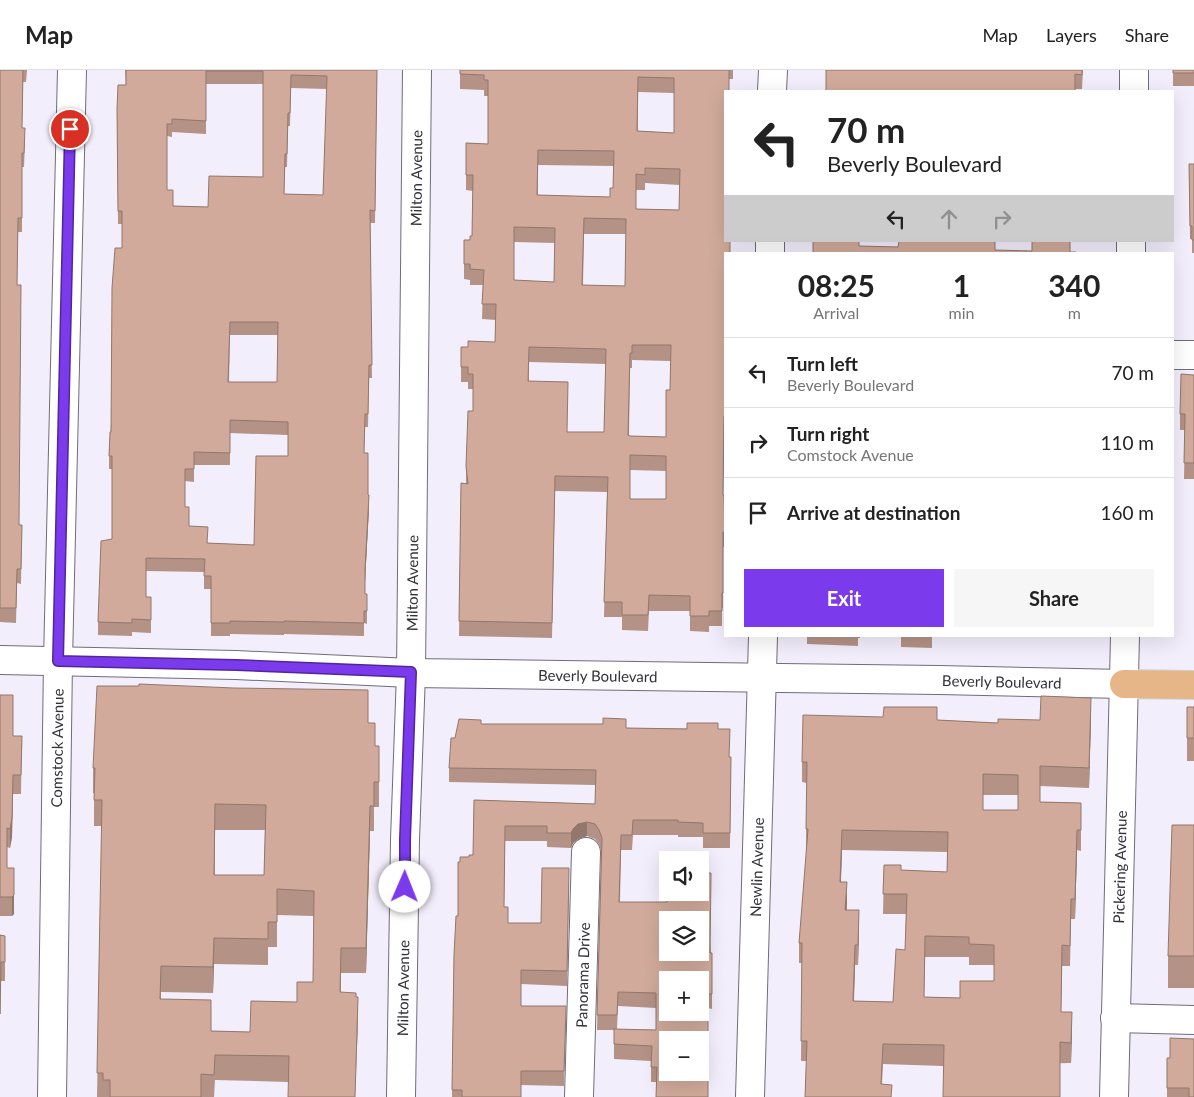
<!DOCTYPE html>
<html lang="en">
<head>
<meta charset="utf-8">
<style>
  body { margin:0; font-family:Lato,sans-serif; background:#f6f6f6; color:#222; height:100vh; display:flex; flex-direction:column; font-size:19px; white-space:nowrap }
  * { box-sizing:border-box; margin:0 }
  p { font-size:16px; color:#767676 }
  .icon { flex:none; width:28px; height:28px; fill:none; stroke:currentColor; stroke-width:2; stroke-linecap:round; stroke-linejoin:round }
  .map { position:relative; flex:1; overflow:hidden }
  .details { position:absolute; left:724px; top:182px; width:450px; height:385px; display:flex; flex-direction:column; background:#fff; border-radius:0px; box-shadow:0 5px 20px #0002 }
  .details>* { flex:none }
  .guide { position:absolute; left:724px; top:20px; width:450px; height:152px; border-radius:0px; box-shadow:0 5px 20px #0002; background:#fff; color:#222; overflow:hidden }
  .tools { position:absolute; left:659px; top:781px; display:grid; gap:10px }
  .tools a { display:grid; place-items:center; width:50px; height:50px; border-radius:0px; background:#fff; box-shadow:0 5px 20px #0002; font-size:25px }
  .pin { position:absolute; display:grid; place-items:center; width:42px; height:42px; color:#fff; margin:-21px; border:2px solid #fff; border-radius:50%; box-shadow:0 1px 5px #0007 }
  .me { position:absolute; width:55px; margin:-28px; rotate:1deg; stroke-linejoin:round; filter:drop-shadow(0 0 4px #0008) }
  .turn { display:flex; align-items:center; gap:18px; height:105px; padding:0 20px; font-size:22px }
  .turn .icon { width:65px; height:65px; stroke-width:2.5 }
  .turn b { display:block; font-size:35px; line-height:42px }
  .lanes { display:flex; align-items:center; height:48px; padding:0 20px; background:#0003; justify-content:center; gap:25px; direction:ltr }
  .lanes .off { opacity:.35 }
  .eta { display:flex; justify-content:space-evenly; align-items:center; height:85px; text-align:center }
  .eta b { font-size:30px; font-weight:700; line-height:35px }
  .button { display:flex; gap:10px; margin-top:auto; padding:10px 20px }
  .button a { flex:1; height:58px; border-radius:0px; background:#7c3aed; color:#fff; font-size:20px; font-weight:700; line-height:58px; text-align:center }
  .button a+a { background:#f6f6f6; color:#222 }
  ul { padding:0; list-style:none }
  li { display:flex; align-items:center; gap:15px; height:70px; padding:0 20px; border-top:1px solid #e0e0e0 }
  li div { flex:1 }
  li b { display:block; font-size:19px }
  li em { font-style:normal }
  header { display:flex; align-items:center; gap:30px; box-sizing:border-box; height:70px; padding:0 25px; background:#fff; border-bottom:1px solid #e0e0e0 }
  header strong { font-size:24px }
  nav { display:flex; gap:28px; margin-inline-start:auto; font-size:18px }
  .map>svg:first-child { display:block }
</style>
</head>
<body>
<header>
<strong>Map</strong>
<nav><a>Map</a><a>Layers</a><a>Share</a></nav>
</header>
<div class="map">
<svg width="1194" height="1027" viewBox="0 0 1194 1027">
  <rect width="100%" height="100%" fill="#f3eefc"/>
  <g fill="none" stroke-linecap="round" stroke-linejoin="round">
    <g stroke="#706c78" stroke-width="30">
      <g id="minor">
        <path d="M772,21l1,-21"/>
        <path d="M1134,21v-21"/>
        <path d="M770,184v-13"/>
        <path d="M1131,184v-13"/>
        <path d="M1172,285h22"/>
        <path id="s1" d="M0,590l236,5 175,8 528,7 185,4"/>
        <path d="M1115,948l79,2"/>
        <path id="s2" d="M52,1027l6,-436 14,-591"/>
        <path id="s3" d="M401,1027l4,-257 6,-167 6,-603"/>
        <path id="s4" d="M579,1027l7,-245"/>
        <path id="s5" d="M750,1027l13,-461"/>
        <path id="s6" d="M1114,1027l11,-461"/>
      </g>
    </g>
    <g stroke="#d2d2d3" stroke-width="30">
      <path id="major" d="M1124,614l70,1"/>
    </g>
    <use href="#minor" stroke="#fff" stroke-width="28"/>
    <use href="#major" stroke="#e6b688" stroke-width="28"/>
  </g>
  <path fill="#b49285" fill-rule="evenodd" d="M0,0h27l-1,12h-3l-1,46 3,15 -1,24h-2v65h-4l-1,53 2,240h3l-1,59 -4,-1 -1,40 -16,-1z
    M125,0h252l-2,153h-5l2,155h-3l-1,49h-3l-1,26 5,55 -4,74v12h2v30l-3,-1v13l-80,-2v1l-54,-1v2h-19v-47h-7v-17l-58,-1v26l5,13v23l-19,-1v4l-34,-1v-13l14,-83v-70h-3v-13l13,-208v-24h-4l-1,-115 9,-24zM206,14h57v93l-55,30 -35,-1 -6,-16v-54l5,1v-5l34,2zM291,18l36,1 -4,106 -39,-1 1,-27h2l1,-41h2zM230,265h48l-1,47h-48zM230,363l58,2v21l-34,89 -46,-2 -19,-17 -4,-19v-26l9,1v-17h36z
    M460,0h273v9h-4l-4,12 5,150v13h-5v177h-1l-1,64 1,14h1v38h-2v61h-1v18h-13v6l-19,-1v-20h-41l-1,20 -26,-1v-13h-18l3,-125 -52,-1 -3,147 -93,-2 2,-153 5,1v-18l7,-55v-22h-5v-7h-7v-35h7l27,-5 1,-22 -14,-1 1,-34h-13v-5l-6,-1v-39h6l2,-4 1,-45 -7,-1v-47l22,1v-48h-4v-6l-24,-1zM638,22l36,1v40l-36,-2zM538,95l76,1 -1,22 -3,9 -72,-2zM645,113l35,2 -1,25 -43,-1v-19h9zM584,164h42l-1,52 -42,-1zM514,172l41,1 -1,39 -40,-2zM632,290l38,1v29l-4,47 -36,-1 -1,-1 1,-67h2zM529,292l77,2 -2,68h-37l-38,-51zM630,400l36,1v28h-36z
    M1083,0l-1,19 -256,2z
    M1173,0h21v16h-21z
    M1189,94h5v89h-2v-14h-2z
    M1194,305v104h-10l1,-49h-5v-16z
    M807,566h53v2h-2v8l-51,-2z
    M901,566h31v12l-31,-1z
    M0,625l13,41h9l-1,58h-8l-1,43 -2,11 -3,-1v21h7v46l-2,2h-12z
    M1187,637h7v54h-7z
    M1091,648l-2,70 -49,-2v16l41,1v48l-4,-1 -2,69h-4l-1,47h-8l-1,46 11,20 -1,31 -128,3 -60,-2 -1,20 10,13 -86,-36h-5l1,-98h-3v-20l8,-94h-1v-20l1,-46 -5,-1v-20l135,-42 61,3 42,-3zM983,725h35v15h-35zM842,780l105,2v20l-46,-2 -17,-5 -1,49h23l-1,36 -12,52 -39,-1 1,-36h3l1,-35 -12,-20v-8l-6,-20zM925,887h44v8h25v16l-34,17 -36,-1z
    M368,653l7,23 4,26v35h-5v24h-4l-4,142h-25v19l17,30 -70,60 -73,-2 -1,17h-117l5,-271h-8v-33h-1v-25zM215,760h50l-1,45h-49zM277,845l37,1 -1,66 -16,20 -47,30 -39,-1 -50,-32v-7l52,1 1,-29 54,1v-18h9z
    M481,654l145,4 92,1 11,28h2l-1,91h-27v-11h-25v-2h-45l-1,15h-11l-1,52h47l37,-29 7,80h1v56l-4,-1 -52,74h-5v-21l-37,-2v-29h-17l4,-179 -2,-7 -4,-5 -8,-3 -9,3 -5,4 -2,5 -24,-1v-6h-42l-1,66 4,16h33l28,-40 -2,103 -46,-2v22l45,15 -2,65 -43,-1v12h-69l2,-143 4,-38 2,-54 13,-7 1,-55 121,4v-19l-146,-3v-14l6,-30zM618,936l38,2v22l-39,-1z
    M1194,755v163h-26v-32z
    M0,865l5,1v45h-4z
    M1194,969v58h-27v-39h3z"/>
  <path fill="#92776c" d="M369,425v13l-4,74v-13z
    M1091,628v20l-2,70v-20z
    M13,705l-1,62 -2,11v-19z
    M370,736v25l-4,142v-25z
    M587,752v14l-9,3 -5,4 -2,5v-15l2,-4 5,-5z
    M842,760v20l-2,52v-20z
    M1077,760v20l-2,69v-20z
    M14,798v46l-2,2v-19z
    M847,812v20l-2,28v-20z
    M859,840v20l-1,35v-20z
    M214,868v26l-1,29v-26z
    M855,875v20l-2,57v-21z
    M358,927v25l-3,75z
    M1072,942v20l-1,31v-20z"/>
  <path fill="#d1aa9b" stroke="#92776c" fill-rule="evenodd" d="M0,0h23l-1,58h3l-1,25h-2v65h-4l-1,67h4l-2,240h3l-1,44h-4l-1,39h-16z
    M126,0h251l-2,141 -5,-1 2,155h-3l-1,49h-3l-1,39h4v42h1l-4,74v25h2v17h-3v12l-80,-2v1l-54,-1v2h-19v-47h-7l1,-17 -59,-1v39h5v23l-19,-1v4l-34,-1 3,-81 11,-2v-83h-3l1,-24h1l1,-144 3,-40h7v-37h-4l-1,-102 1,-24h8zM206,1h57v106l-54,-1 -1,31 -35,-1v-16h-6v-66h5v-5l34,2zM291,5l36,1 -4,119 -39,-1 1,-40h2l1,-41h2zM230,252h48l-1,60h-49zM230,350l58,2v34h-32l-2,89 -47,-2 1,-16 -19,-1v-19h-4v-38h9v-17l36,1z
    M460,0h269v21h-4v150h5v13h-5v162h-1l-1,79h1l1,37h-2v61h-1v18h-13v5h-19v-20l-41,-1 -1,20h-26v-13h-18l4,-125 -53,-1 -3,147 -93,-2 2,-138 7,1 -2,-18 2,-55h5v-37h-5v-7h-7v-20h7v-6l27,1 1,-38h-14l2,-34 -14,-1v-5h-6v-24h6v-4h2l1,-61h-7v-32l22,1v-64h-4v-5l-24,-1zM638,7l36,1v55l-37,-2zM538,80l76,1 -1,37h-3v9l-73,-2zM645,98l35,1 -1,41 -43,-1v-35l9,1zM584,148l42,1 -1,67 -43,-1zM514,157l41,1 -1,54 -40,-2zM632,275h39l-1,45h-4v47l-36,-1 -2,-1 2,-82h2zM529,277l77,2 -2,83h-37l1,-50 -40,-1zM630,385l36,1v43h-36z
    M826,0h256v5l-7,-1v17h-249z
    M1173,0h21v3h-21z
    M1189,94h5v76h-2v-14h-2z
    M813,171h46v5l39,1 1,-6h96v9l37,1v-10h38v11h6v2h-263z
    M1181,304l13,1v88h-10l1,-49h-5z
    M139,614l95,4 134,2v33h7v23h4v36h-5v24h-4l-4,142h-25l-1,44 16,1v4h2l-3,100h-67l1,-41 -74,-1 -1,20 -13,-1v23h-91v-17h-7v-7h-6l5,-273h-8l1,-32h-2l4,-82h42zM215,734l51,1 -2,70h-50zM277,819l37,2 -1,91h-16v20l-46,-1 -1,31 -39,-1v-31l-51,-1 1,-33 52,1 1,-29 54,1v-17h9z
    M0,625h13v41h9l-1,39h-8l-1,43 -2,11 -3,-1v40h7v27l-2,2h-12z
    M1041,626l50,2 -2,70 -49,-2v36l41,1v27h-4l-2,69h-4l-1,47 -8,-1 -1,67h11l-1,31 -11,-1v55h-117l1,-52 -61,-1 -2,40 11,1 -1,12h-86l2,-56h-6l1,-98h-3l9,-114h-2l1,-67h-5l1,-47 80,2 1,-10h53v13l61,3v-4l42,1zM983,704l35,1v35h-35zM842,760l106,2 -1,40 -46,-2v-5h-17l-1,29h24l-2,56 -9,-1 -3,53 -40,-1 2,-56h3l1,-35h-14l2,-28h-7zM925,866l44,1v7l25,1v36h-34v17l-36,-1z
    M1187,637h7v31h-7z
    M603,648l23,1v9l61,1v-6h31v6h12l-1,28h2l-1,76h-27v-10l-25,-1v-2h-45l-1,15h-11l-2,67h48l1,-23v13h32v-32h-32v-2h36l-1,15h8l-1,80h2v41h-4v103h-52l1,-30h-6l1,-21 -38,-2v-15l42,1v-37l-38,-1 -1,23h-20l5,-177 -3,-8 -4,-6 -8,-2 -9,2 -5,5 -2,4h-24v-7h-42l-1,81h4v16h33l1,-55h27l-2,103 -46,-1v36h45l-2,65h-43v26h-59v-7h-10l2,-136 2,-38h2v-54h2v-5h9v-2h4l1,-55 121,4 1,-34 -147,-2 2,-30h4l4,-19 22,1v4h122zM668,850h32v32h-32zM668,910h32v32h-32zM668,970h32v32h-32z
    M1172,755h22v131h-26z
    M0,865l5,1v26h-4l-1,52z
    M1170,968l24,1v58h-5v-9h-22v-30h3z"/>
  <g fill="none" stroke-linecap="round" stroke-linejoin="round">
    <g stroke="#51269a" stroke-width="12">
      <path id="route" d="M70,59l-12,532 178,4 175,7 -6,168v47"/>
    </g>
    <use href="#route" stroke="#7c3aed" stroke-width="9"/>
  </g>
  <g text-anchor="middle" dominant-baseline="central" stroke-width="5" stroke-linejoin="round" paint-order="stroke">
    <g font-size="15" fill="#343237" stroke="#fff">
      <text stroke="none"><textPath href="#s3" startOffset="919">Milton Avenue</textPath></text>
      <text stroke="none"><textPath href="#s3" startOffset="514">Milton Avenue</textPath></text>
      <text stroke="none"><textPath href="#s1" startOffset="598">Beverly Boulevard</textPath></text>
      <text stroke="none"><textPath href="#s1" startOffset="1002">Beverly Boulevard</textPath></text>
      <text stroke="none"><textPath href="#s2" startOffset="349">Comstock Avenue</textPath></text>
      <text stroke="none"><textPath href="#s5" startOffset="230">Newlin Avenue</textPath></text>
      <text stroke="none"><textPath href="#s6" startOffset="230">Pickering Avenue</textPath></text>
      <text stroke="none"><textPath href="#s4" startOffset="122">Panorama Drive</textPath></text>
      <text stroke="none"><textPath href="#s3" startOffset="109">Milton Avenue</textPath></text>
    </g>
  </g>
</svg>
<div class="tools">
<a><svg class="icon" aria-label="sound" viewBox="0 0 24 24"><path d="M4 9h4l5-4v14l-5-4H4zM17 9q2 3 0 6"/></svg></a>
<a><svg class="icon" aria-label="layers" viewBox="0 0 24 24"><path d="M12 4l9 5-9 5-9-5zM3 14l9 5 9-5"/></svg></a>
<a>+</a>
<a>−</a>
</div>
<div class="pin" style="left:70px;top:59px;background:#d93025"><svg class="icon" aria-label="arrive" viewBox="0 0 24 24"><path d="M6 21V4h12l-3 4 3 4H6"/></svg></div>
<svg class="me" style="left:405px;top:817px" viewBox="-20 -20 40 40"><circle r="19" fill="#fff"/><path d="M0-13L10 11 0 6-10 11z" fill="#7c3aed"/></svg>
<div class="guide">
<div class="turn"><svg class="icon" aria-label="left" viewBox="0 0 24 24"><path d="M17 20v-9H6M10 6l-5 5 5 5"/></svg><div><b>70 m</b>Beverly Boulevard</div></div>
<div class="lanes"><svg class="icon" aria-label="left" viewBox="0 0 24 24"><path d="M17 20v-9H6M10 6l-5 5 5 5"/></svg><svg class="icon off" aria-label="ahead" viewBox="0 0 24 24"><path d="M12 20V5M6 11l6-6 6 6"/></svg><svg class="icon off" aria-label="right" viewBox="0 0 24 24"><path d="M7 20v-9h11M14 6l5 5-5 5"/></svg></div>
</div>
<section class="details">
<div class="eta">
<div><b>08:25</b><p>Arrival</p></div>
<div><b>1</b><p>min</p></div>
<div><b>340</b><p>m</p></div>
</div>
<ul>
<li><svg class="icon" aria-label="left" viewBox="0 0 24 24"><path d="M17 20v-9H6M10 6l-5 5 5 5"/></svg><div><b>Turn left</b><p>Beverly Boulevard</p></div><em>70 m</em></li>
<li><svg class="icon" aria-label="right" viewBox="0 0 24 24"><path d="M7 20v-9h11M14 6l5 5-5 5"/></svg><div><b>Turn right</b><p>Comstock Avenue</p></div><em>110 m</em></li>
<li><svg class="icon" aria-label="arrive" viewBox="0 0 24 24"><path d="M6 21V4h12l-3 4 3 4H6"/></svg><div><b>Arrive at destination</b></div><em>160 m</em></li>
</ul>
<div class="button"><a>Exit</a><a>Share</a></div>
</section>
</div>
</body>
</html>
